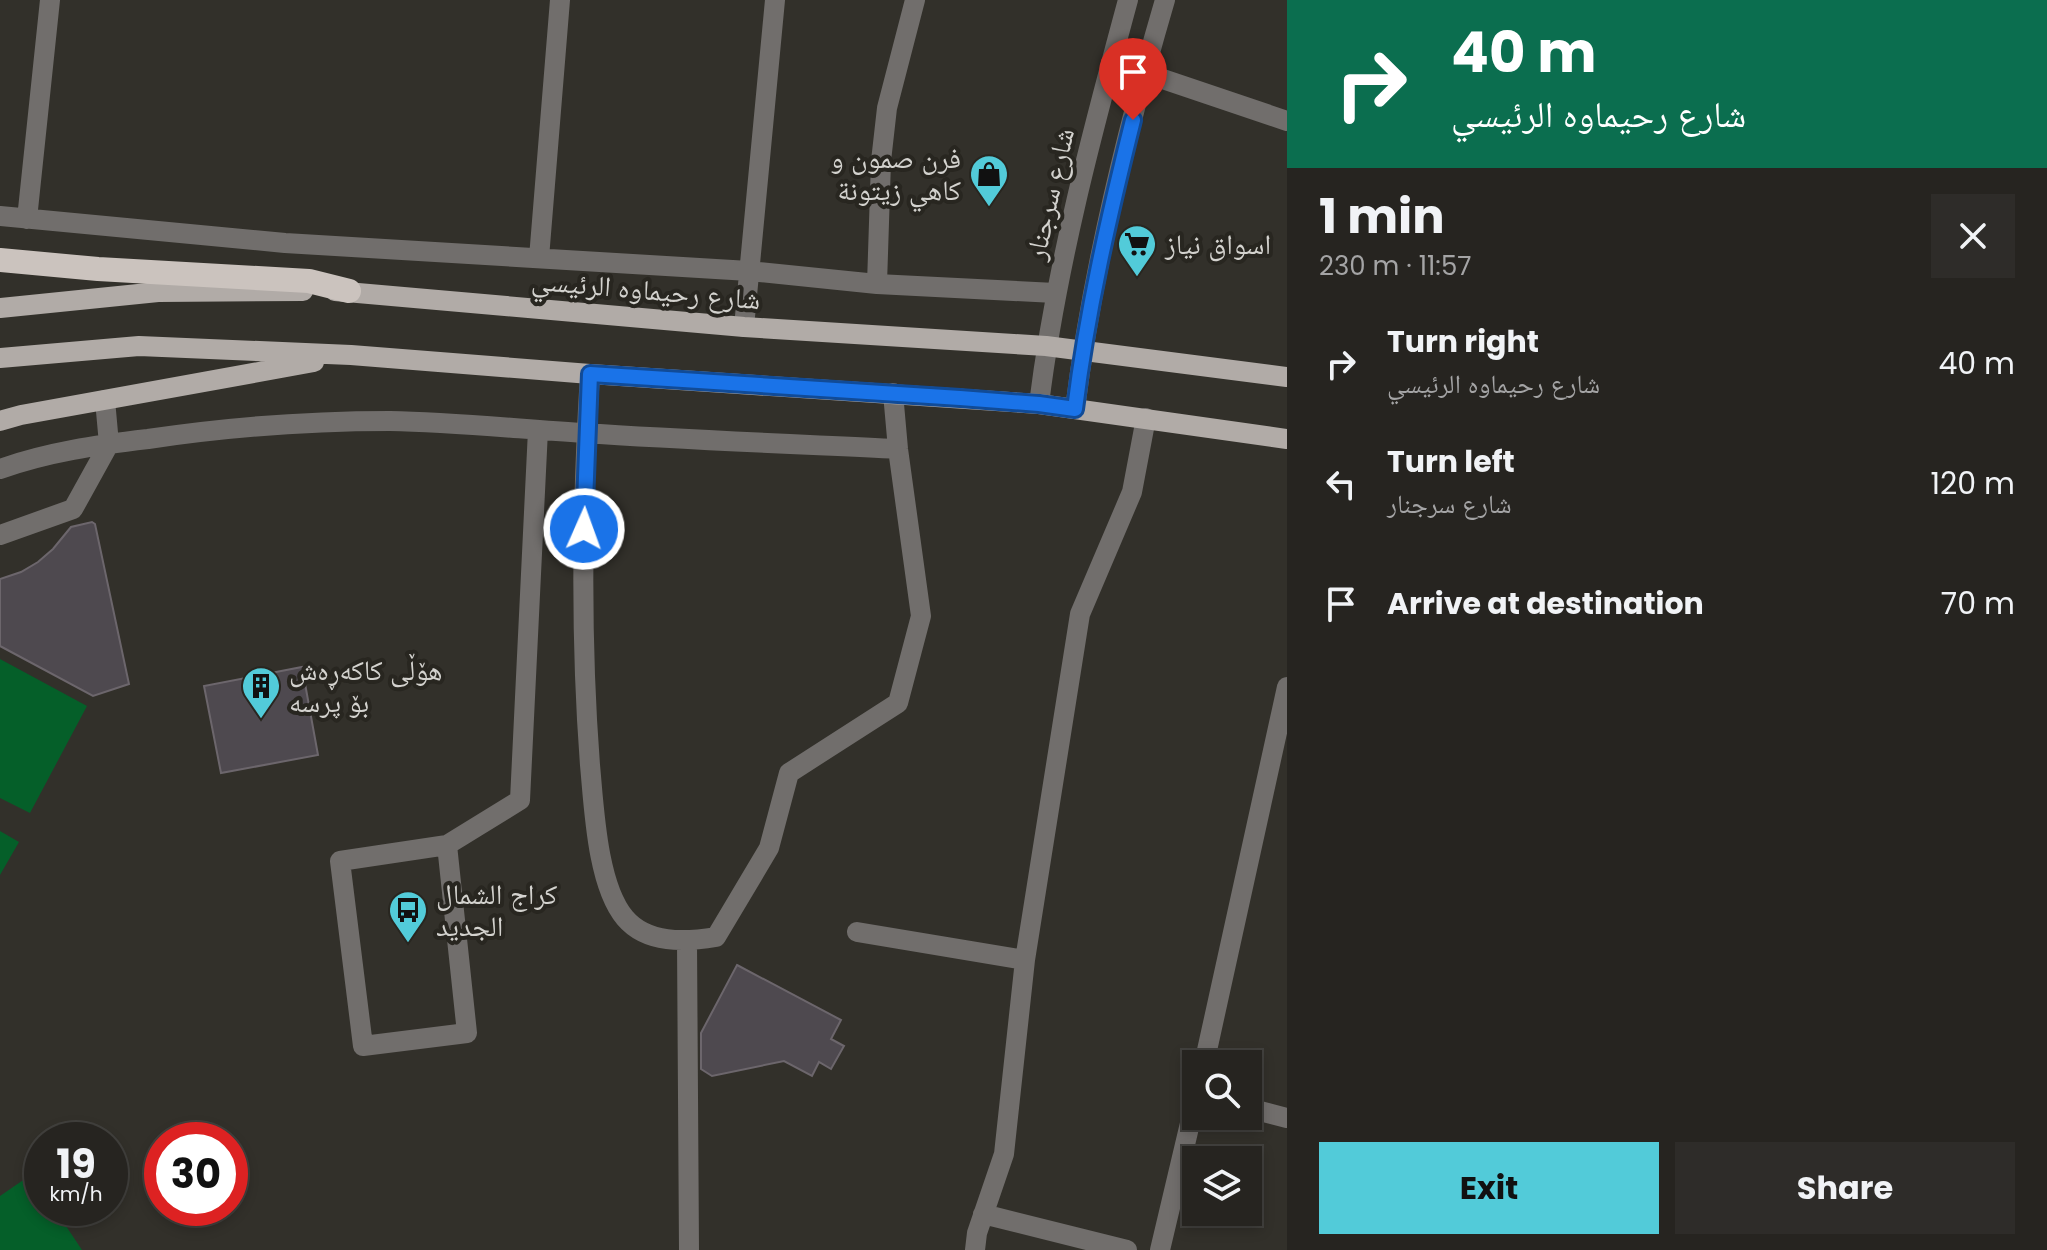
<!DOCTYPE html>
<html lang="en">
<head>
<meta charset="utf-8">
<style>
  body { margin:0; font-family:Poppins,"Noto Naskh Arabic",sans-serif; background:#2e2c29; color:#f1f3f6; height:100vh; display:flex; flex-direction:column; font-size:30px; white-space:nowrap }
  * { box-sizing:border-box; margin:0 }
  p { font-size:26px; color:#a4a4a5 }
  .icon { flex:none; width:44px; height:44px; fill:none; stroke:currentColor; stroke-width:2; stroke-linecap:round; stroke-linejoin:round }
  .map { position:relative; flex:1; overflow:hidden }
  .side { display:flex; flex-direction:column; background:#262420; width:760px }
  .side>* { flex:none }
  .hud { background:#0b6e4f; color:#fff; overflow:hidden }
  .controls { position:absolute; left:1182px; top:1050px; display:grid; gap:16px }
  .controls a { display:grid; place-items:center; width:80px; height:80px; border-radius:0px; background:#262420; box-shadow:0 4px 12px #0003,0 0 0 2px #42413e; font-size:40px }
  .speed { position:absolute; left:24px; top:1122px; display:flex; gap:16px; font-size:40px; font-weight:700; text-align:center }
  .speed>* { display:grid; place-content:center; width:104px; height:104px; border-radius:50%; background:#262420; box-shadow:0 4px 12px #0003,0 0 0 2px #42413e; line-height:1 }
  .speed small { font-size:20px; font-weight:400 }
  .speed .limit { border:12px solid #d22; background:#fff; color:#111 }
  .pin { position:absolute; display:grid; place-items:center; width:68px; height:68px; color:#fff; margin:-82px -34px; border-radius:50% 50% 50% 0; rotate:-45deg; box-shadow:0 0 8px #0007 }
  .pin .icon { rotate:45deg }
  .me { position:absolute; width:88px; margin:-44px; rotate:2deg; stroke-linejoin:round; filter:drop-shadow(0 0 6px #0008) }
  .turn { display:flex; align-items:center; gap:28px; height:168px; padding:0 32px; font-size:36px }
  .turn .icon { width:104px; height:104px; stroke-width:2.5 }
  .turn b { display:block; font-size:56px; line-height:68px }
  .round { display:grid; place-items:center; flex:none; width:84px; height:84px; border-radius:0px; background:#2e2c29 }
  .overview { display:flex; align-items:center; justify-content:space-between; height:136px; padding:0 32px }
  h1 { font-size:48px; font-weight:700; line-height:60px }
  .cta { display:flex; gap:16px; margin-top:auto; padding:16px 32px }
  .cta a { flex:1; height:92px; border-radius:0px; background:#52cbd9; color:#111; font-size:32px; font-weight:700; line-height:92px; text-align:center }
  .cta a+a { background:#2e2c29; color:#f1f3f6 }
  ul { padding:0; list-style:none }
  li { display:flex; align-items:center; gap:24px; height:120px; padding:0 32px }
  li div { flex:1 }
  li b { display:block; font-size:30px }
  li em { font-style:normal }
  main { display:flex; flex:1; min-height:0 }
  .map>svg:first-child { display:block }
</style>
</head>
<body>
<main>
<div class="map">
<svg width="1287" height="1250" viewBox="0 0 1287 1250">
  <rect width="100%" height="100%" fill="#32302a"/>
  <path fill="#055f29" d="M0,659l87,47 -57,107 -30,-15z
    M0,831l19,11 -19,33z
    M32,1174l10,16v18h12l28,42h-82v-54z"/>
  <path fill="#4e494f" stroke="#6c666c" stroke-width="2" d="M92,522l3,2 34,160 -36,12 -93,-50v-67l21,-7 17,-10 15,-13 18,-22z
    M302,667l16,88 -97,18 -17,-87z
    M737,965l104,55 -10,19 13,7 -13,23 -12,-7 -7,14 -28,-15 -72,15 -11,-7v-36z"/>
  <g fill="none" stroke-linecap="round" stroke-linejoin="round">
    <path stroke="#716e6c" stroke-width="20" d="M1145,73l142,48
      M0,216l285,27 464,28 128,13 178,9
      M27,219l23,-219
      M539,258l21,-258
      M877,284l4,-123 6,-53 28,-108
      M744,327l31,-327
      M590,374c-8,130 -10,261 0,391 4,42 7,120 35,153 22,26 60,24 91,19l53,-89 20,-75 109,-70 23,-87 -23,-167 -5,-56
      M1039,404c17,-137 53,-271 89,-404
      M1075,409c17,-138 51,-276 90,-409
      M0,469c48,-17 97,-24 148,-30 80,-12 161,-18 242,-18 64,1 129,8 193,12 105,7 210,11 315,16
      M0,535l73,-26 36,-65 -4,-44
      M447,845l-107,16 23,185 104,-13 -20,-188 73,-45 18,-370
      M857,932l168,28
      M687,942l2,308
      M1204,1064l83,-377
      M1248,1108l39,10
      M983,1214l144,36
      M975,1250l2,-17 27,-79 21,-194 55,-346 52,-122 14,-74
      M1160,1250l36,-152"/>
    <path stroke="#b1aba7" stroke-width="20" d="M335,291l409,36 302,19 241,31
      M0,308l158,-16 145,-1
      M0,358l139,-12 212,9 239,19 449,30 248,35
      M0,421l21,-6 293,-53"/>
    <path stroke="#cbc3be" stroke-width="24" d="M0,260l98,9 211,12 40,10"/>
  </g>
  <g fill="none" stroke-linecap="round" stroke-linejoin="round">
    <g stroke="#114b97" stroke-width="20">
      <path id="route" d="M584,529l6,-155 370,24 79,6 36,5c12,-98 34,-193 58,-289"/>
    </g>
    <use href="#route" stroke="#1a73e8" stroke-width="14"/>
  </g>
  <defs>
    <g id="shop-pin" transform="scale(2)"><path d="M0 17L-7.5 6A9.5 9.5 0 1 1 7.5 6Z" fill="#52cbd9" stroke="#282620"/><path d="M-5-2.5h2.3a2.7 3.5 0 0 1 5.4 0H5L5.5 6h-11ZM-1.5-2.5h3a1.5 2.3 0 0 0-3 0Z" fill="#111"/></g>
    <g id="supermarket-pin" transform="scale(2)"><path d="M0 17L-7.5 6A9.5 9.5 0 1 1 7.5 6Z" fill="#52cbd9" stroke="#282620"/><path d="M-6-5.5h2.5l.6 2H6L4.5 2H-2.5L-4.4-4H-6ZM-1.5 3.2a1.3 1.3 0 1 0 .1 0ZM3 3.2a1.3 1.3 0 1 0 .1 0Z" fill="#111"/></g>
    <g id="building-pin" transform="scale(2)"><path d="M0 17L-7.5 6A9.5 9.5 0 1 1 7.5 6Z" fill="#52cbd9" stroke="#282620"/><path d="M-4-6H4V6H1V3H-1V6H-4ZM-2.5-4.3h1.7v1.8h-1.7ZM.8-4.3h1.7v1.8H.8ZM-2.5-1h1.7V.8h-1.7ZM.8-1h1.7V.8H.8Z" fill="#111"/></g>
    <g id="bus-pin" transform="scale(2)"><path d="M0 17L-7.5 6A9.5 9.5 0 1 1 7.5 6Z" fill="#52cbd9" stroke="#282620"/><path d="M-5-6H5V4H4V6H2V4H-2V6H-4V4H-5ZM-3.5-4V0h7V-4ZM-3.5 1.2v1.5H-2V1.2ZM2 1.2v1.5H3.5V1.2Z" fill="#111"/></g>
  </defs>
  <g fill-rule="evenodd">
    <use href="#shop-pin" x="989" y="174"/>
    <use href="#supermarket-pin" x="1137" y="244"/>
    <use href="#building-pin" x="261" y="686"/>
    <use href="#bus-pin" x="408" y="910"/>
  </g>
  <g text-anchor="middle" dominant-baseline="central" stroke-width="8" stroke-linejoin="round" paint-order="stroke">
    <g font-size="28" fill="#d3d2ce" stroke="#282620" text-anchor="start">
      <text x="961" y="158" text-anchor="end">فرن صمون و<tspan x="961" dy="32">كاهي زيتونة</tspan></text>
      <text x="1165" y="244">اسواق نياز</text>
      <text x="289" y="670">هۆڵی کاکەڕەش<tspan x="289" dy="32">بۆ پرسە</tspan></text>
      <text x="436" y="894">كراج الشمال<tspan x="436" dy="32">الجديد</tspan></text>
    </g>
    <g font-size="28" fill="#d3d2ce" stroke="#282620">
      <text transform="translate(1050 194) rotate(-77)">شارع سرجنار</text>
      <text transform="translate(646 290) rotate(5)">شارع رحيماوه الرئيسي</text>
    </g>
  </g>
</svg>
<div class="controls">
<a><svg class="icon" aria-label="search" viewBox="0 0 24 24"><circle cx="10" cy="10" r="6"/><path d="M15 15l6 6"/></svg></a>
<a><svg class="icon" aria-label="layers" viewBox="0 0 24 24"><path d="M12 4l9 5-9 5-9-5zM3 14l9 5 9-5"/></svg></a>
</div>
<div class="speed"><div>19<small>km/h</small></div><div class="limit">30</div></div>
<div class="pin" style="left:1133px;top:120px;background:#d93025"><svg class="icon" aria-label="arrive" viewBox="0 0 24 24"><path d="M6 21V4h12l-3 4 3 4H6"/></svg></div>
<svg class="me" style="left:584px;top:529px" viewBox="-20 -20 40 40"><circle r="17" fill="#1a73e8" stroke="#fff" stroke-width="3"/><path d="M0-11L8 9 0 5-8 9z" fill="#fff"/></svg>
</div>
<section class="side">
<div class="hud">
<div class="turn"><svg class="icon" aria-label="right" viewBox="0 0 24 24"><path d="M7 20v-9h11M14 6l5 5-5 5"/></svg><div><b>40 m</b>شارع رحيماوه الرئيسي</div></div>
</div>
<div class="overview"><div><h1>1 min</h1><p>230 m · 11:57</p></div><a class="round"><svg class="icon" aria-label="close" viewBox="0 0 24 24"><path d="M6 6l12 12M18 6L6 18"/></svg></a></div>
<ul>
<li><svg class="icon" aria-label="right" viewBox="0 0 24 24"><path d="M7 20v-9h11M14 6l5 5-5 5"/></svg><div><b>Turn right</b><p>شارع رحيماوه الرئيسي</p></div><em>40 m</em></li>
<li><svg class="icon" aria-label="left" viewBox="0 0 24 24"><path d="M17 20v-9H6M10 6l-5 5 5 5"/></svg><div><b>Turn left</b><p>شارع سرجنار</p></div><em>120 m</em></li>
<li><svg class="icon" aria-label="arrive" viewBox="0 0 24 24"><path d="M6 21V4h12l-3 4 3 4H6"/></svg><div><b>Arrive at destination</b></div><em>70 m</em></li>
</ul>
<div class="cta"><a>Exit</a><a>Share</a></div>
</section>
</main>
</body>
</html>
